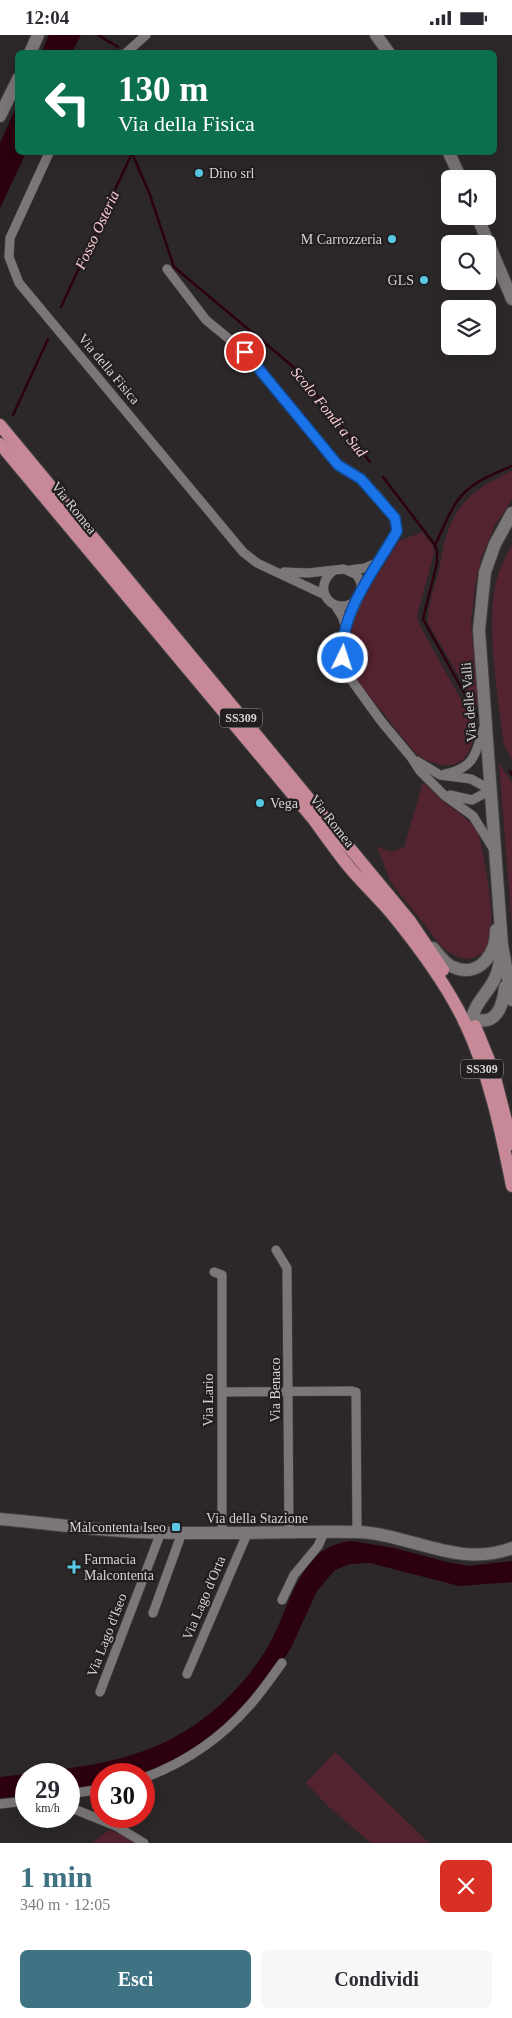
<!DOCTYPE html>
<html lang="it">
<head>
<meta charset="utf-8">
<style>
  body { margin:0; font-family:"Times New Roman",serif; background:#f7f7f7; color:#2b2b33; height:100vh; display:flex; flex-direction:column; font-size:19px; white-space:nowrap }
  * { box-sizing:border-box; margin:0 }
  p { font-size:16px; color:#7c7c81 }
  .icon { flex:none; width:28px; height:28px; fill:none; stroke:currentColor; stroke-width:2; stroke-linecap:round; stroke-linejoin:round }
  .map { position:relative; height:1808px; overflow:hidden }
  .details { display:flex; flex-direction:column; background:#fff; flex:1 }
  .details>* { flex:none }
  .top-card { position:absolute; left:15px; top:15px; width:482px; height:105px; border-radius:8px; box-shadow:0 5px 20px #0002; background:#0b6e4f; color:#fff; overflow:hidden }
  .tools { position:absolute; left:441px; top:135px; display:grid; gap:10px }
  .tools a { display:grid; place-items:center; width:55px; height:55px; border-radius:8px; background:#fff; box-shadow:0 5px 20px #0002; font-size:25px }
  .speed { position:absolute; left:15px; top:1728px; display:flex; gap:10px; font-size:25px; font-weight:700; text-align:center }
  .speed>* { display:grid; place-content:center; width:65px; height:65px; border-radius:50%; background:#fff; box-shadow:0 5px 20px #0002; line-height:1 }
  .speed small { font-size:12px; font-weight:400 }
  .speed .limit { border:8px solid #d22; background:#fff; color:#111 }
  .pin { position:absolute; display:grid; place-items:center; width:42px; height:42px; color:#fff; margin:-21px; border:2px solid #fff; border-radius:50%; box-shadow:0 1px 5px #0007 }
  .me { position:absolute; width:55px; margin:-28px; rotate:4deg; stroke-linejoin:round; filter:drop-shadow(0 0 4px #0008) }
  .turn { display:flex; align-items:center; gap:18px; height:105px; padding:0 20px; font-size:22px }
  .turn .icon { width:65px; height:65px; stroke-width:2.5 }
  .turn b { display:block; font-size:35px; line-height:42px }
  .round { display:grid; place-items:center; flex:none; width:52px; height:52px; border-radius:8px; background:#f7f7f7 }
  .head { display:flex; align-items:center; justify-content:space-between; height:85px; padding:0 20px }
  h1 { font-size:30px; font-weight:600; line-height:38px; color:#3f7282 }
  .action { display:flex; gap:10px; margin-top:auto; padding:10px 20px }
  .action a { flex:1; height:58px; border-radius:8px; background:#3f7282; color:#fff; font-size:20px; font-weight:600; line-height:58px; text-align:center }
  .action a+a { background:#f7f7f7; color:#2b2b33 }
  .status { display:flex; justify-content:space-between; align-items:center; height:35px; padding:0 25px; background:#fff; direction:ltr }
  .status svg { height:14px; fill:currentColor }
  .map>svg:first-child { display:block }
</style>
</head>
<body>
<div class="status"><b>12:04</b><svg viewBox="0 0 49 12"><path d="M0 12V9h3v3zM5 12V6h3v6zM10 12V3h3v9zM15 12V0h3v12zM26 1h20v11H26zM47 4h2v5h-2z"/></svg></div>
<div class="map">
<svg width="512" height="1808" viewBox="0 0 512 1808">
  <rect width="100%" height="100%" fill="#2c2829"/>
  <path fill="#542330" d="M512,436v29l-16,23 -15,36 -6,27 -4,37 8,87 -51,-87c-1,-18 7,-35 11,-53 2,-8 3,-17 5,-26 11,-42 31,-56 68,-73z
    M422,497l11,14 1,7 -17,63 3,10 56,100c-5,41 -26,49 -60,28l-63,-78 -5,-31 7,-35 44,-69z
    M512,510v215l-8,-15c-6,-47 -16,-106 -10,-153 2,-16 10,-33 18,-47z
    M499,728l13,20v144z
    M423,747c7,7 14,14 22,20 12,10 25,17 33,31 3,8 4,18 6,26 4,23 19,91 -11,99 -12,3 -21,-3 -31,-11l-52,-66 -13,-35 13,6 14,-4z
    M335,1717l94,91h-58l-42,-36 -23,-24z
    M109,1795l11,4 14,9h-42z"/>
  <path fill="#2d000e" d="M49,0h32l-9,17h-30z
    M17,70l1,48h8l-26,55v-65z
    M352,1506l42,7 53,14 21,4 44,-5v21l-53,4 -89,-23 -20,1 -15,6 -18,21 -26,57 -7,11 -30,37 -46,45 -34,19 -31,14h-42v11l-32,4v-15h-41c66,-9 121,-14 176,-56 24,-18 48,-44 63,-70 24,-38 30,-103 85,-107z
    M26,1739v21l-26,3v-21z"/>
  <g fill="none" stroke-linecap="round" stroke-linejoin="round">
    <path stroke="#2d000e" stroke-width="2.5" d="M98,0l20,12
      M132,118l18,42 24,72 123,103 73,92
      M61,272l71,-154
      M13,380l35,-76
      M383,442l52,68 2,6v12l-14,56 54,97
      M435,510c9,-17 15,-38 29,-52 13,-13 32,-20 48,-27
      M510,736l2,4"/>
    <g stroke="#464343" stroke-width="10">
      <path id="street" d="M126,18l20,-18
        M49,118l-39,85 -1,19 10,26 224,269 14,11 68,32
        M167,234l39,51 39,32 93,113 23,14 16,16 18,23 2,13 -35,58
        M350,535l15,-2 14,-6
        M333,536c-23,18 1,48 24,29
        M284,537l24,1 36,-4 13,6 4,8v9l-15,35 -3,14 -1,11 5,22 34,47 30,36 9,14 24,24 29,21 20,32
        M335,570l7,11 4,11
        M417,726l23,14 31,4 20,11 -19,10 -22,-5
        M445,739c30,-6 31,-21 39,-47
        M276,1215l11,18 2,265
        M214,1237l8,3v259
        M222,1357l130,-1 4,1 1,140
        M282,1565l12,-25 24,-29 6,-13
        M153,1578l26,-72 2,-9
        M187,1639l60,-140
        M100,1657l61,-160
        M144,1743c40,-15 77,-40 105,-72 12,-13 22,-28 33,-43
        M69,1759l32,-5
        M0,1769l26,-3
        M69,1772l47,19 28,17"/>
    </g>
    <g stroke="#464343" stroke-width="14">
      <path id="secondary" d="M376,0l13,18
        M30,18l8,-18
        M0,81l18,-37
        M449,118l12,26
        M477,181l35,83
        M512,478l-17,31 -10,28 -6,58 23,315 10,55
        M433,913c6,7 12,16 20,19 26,12 44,-14 43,-37
        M472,983c3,-15 15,-24 22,-38 5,-9 6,-18 7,-27
        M464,987l8,-4c24,10 31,-12 33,-31
        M0,1484c46,4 93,11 140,13 72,3 144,-1 216,0 53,1 102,37 156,16"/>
    </g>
    <g stroke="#464343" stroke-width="14">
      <path id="primary" d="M0,390l410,496 33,49
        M0,409l314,376c10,14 20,28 31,42 14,18 31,33 46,51 27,33 55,70 74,110 24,51 36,108 47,163
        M475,991l18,44 19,74"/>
    </g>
    <use href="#street" stroke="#7b7677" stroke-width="9"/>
    <use href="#secondary" stroke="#7b7677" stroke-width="12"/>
    <use href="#primary" stroke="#c78997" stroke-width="12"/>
  </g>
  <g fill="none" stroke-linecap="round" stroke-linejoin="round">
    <g stroke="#114b97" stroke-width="12">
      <path id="route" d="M245,317l93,113 23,14 34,39 2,13c-20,36 -59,83 -54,127"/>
    </g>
    <use href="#route" stroke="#1a73e8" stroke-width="9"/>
  </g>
  <g fill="#57c9e2" stroke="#221e1f" stroke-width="2">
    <circle cx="199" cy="138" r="5"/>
    <circle cx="392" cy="204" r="5"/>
    <circle cx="424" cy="245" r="5"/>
    <circle cx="260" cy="768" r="5"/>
    <rect x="171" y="1487" width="10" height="10" rx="2.5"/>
    <path d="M71.5 1524.5h5v5h5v5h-5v5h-5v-5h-5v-5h5z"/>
  </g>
  <g text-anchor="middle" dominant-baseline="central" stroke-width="4.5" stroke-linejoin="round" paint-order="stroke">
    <g fill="#221e1f" stroke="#a09d9d" stroke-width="1">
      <rect x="220" y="673.5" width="42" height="19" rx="4"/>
      <rect x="461" y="1024.5" width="42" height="19" rx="4"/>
    </g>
    <g font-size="12" font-weight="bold" fill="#d6d3d3">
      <text x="241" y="683">SS309</text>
      <text x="482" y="1034">SS309</text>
    </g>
    <g font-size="14" fill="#d6d3d3" stroke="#221e1f" text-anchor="start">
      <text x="209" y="138">Dino srl</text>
      <text x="382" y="204" text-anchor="end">M Carrozzeria</text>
      <text x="414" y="245" text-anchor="end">GLS</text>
      <text x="270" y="768">Vega</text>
      <text x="166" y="1492" text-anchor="end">Malcontenta Iseo</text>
      <text x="84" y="1524">Farmacia<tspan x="84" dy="16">Malcontenta</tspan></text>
    </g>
    <g font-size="14" fill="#d6d3d3" stroke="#221e1f">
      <text transform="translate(109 334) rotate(50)">Via della Fisica</text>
      <text transform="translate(74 473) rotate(51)">Via Romea</text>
      <text transform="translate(469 667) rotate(-94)">Via delle Valli</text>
      <text transform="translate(332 786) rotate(52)">Via Romea</text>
      <text transform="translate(275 1355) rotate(-90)">Via Benaco</text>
      <text transform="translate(208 1365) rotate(-90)">Via Lario</text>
      <text x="257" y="1483">Via della Stazione</text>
      <text transform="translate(204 1563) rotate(-67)">Via Lago d'Orta</text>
      <text transform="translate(107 1600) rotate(-69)">Via Lago d'Iseo</text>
    </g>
    <g font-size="15" font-style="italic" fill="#fdcfd8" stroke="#221e1f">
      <text transform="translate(97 195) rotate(-65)">Fosso Osteria</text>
      <text transform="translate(329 377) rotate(51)">Scolo Fondi a Sud</text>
    </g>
  </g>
</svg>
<div class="tools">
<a><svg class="icon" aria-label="sound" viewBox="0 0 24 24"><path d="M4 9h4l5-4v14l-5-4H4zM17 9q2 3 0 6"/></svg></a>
<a><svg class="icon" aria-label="search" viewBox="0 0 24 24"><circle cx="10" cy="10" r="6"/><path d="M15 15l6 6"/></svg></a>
<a><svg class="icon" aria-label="layers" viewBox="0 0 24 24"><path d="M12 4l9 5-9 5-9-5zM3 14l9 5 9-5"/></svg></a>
</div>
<div class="speed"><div>29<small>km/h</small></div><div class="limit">30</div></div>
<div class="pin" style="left:245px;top:317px;background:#d93025"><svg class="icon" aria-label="arrive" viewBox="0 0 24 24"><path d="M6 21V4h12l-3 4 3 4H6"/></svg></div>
<svg class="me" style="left:343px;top:623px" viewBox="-20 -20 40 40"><circle r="17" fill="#1a73e8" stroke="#fff" stroke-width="3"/><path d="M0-11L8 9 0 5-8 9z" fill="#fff"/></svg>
<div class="top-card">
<div class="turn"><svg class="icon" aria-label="left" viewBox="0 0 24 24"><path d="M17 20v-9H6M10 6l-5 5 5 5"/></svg><div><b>130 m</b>Via della Fisica</div></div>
</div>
</div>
<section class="details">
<div class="head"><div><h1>1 min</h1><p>340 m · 12:05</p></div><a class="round" style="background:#d93025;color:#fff"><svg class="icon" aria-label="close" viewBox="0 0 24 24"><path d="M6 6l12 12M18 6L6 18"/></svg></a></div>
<div class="action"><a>Esci</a><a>Condividi</a></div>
</section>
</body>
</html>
